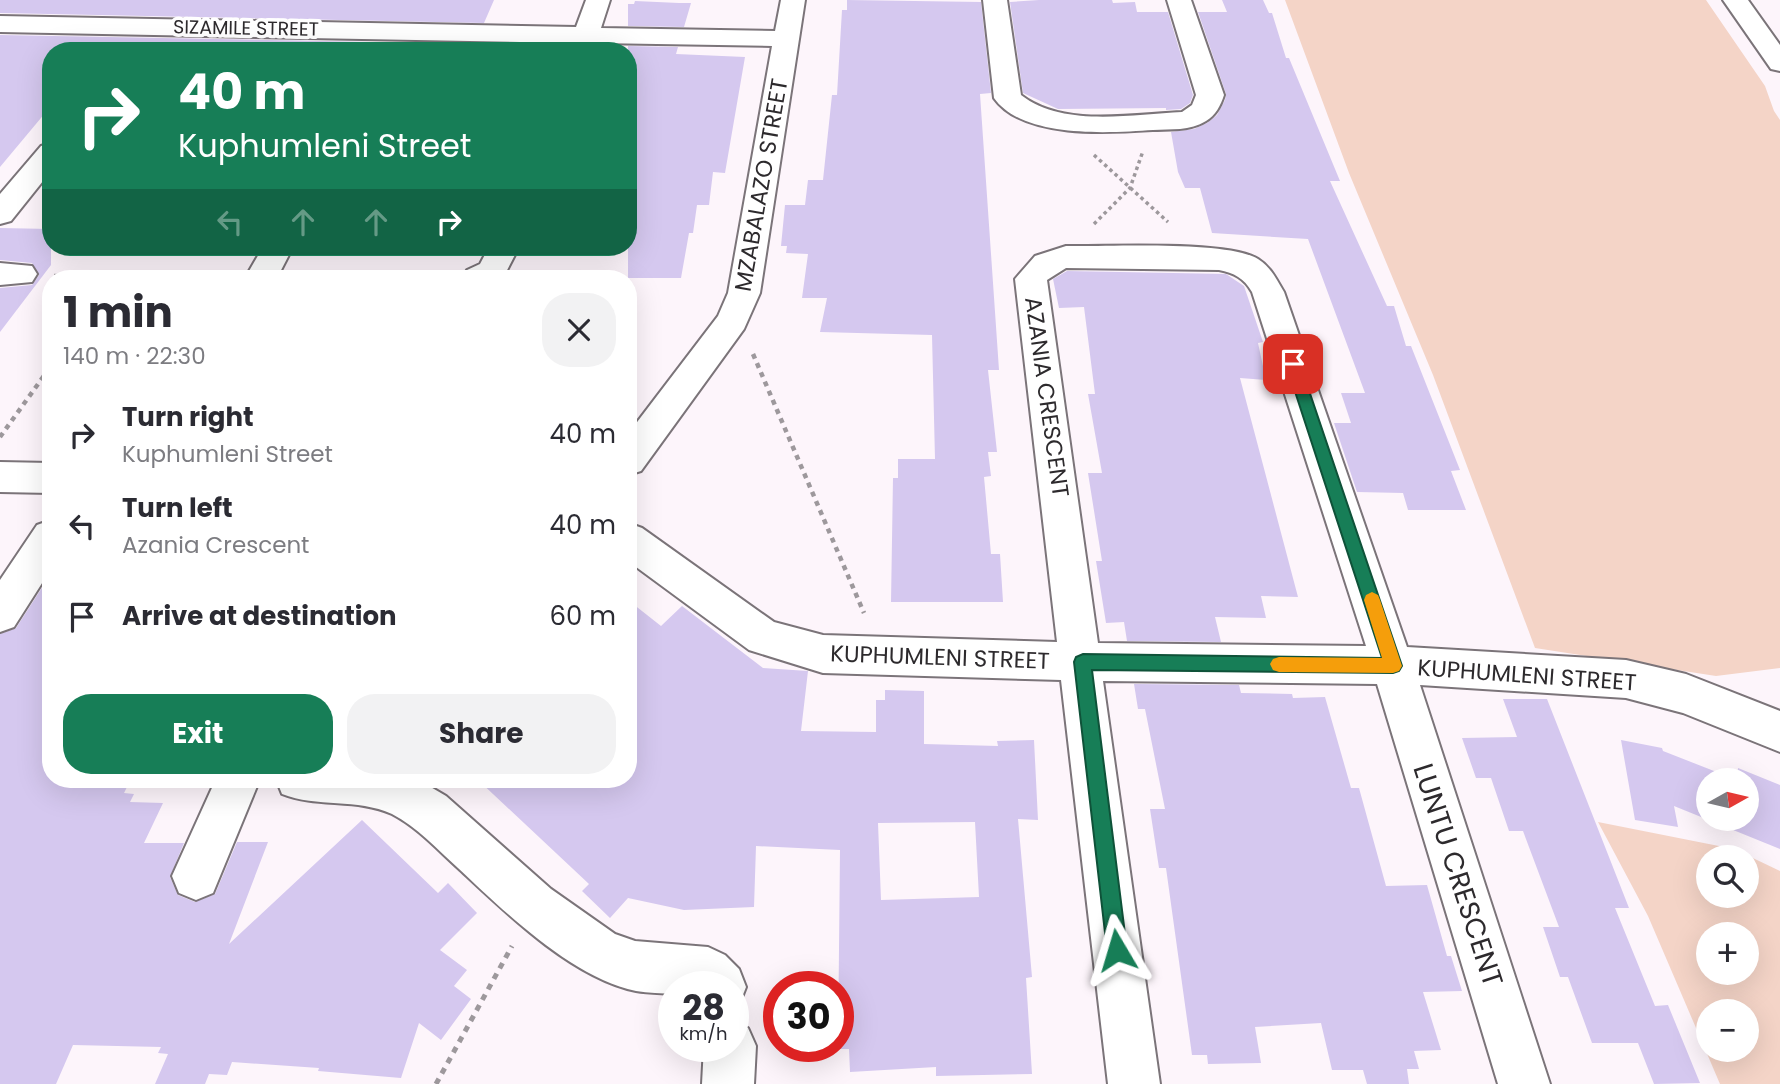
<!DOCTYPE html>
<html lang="en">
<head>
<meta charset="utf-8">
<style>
  body { margin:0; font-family:Poppins,sans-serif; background:#f2f2f3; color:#2b2b33; height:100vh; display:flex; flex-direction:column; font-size:26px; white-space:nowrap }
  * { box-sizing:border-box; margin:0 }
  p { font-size:23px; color:#7c7c81 }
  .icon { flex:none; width:38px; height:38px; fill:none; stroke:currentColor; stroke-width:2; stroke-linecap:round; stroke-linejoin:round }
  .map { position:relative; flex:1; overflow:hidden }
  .sheet { position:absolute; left:42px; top:270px; width:595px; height:518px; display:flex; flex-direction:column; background:#fff; border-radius:28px; box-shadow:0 7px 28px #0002 }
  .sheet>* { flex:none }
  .top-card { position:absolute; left:42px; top:42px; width:595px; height:214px; border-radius:28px; box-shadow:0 7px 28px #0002; background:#177e57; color:#fff; overflow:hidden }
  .needle { width:46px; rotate:82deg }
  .controls { position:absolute; left:1696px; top:768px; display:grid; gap:14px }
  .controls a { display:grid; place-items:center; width:63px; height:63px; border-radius:50%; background:#fff; box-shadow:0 7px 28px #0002; font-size:35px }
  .speed { position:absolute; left:658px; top:971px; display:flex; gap:14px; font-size:35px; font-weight:700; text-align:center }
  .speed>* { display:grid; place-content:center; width:91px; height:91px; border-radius:50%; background:#fff; box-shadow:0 7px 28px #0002; line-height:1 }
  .speed small { font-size:18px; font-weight:400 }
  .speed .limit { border:10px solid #d22; background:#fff; color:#111 }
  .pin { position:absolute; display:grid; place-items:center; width:60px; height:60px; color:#fff; margin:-30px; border-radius:14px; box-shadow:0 4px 10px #0006 }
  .me { position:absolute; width:77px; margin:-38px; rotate:353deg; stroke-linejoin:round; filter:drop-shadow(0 0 5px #0008) }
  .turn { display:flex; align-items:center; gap:24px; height:147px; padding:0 21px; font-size:32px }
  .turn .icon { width:91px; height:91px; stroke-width:2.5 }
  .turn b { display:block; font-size:49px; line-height:60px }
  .lanes { display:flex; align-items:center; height:66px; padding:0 21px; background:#0003; justify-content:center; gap:35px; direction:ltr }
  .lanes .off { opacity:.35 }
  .round { display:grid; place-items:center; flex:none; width:74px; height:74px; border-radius:28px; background:#f2f2f3 }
  .summary { display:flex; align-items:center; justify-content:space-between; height:119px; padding:0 21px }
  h1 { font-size:42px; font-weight:700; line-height:52px }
  .button { display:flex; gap:14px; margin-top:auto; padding:14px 21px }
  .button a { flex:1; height:80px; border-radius:28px; background:#177e57; color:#fff; font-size:28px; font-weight:700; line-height:80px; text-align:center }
  .button a+a { background:#f2f2f3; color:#2b2b33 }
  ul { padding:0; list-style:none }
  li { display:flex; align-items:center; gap:21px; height:91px; padding:0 21px }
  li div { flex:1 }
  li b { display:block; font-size:26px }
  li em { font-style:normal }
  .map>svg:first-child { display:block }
</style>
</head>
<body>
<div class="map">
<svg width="1780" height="1084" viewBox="0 0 1780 1084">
  <rect width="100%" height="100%" fill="#fdf5fb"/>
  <path fill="#f4d4c7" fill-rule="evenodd" d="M1285,0h421l59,86 9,25 6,9v548l-64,8 -181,-28 -102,-273 -84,-202z
    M1598,822l136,27 46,22v213h-60l-72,-168zM1708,858h38v38h-38zM1708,934h38v39h-38zM1708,1012h38v38h-38z"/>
  <path fill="#d5c8ef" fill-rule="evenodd" d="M0,0h494l-10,23 -484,-10z
    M847,0l134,2 10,91 -11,1 19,276h-11l9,82h-9l3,24 -7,1 7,77h9l3,48h-112l2,-124h5v-19h37l-3,-124 -112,-3 7,-34h-25l6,-44 -22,-1 1,-7h-6l4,-41h20l3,-25h15l9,-85h5l5,-85h5z
    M1039,0h73l1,3 22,-1 2,10h31l25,83 -3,8 -9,6 -15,1v-2l-108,1 -35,-16 -13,-91z
    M1222,0h41l6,13h3l14,45h3l51,123h-10l57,125h7l12,40h5l49,124 -9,1 15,39h-58l-5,-17 -46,-1 -23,-69h17l-10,-30h24l-57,-154 -96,-6 -12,-45h-15l-7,-16 -7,-40 23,-3 13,-6 10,-8 8,-15 1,-6 -28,-82h29z
    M635,1l44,2h12l-7,24 -56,-1v-22h6z
    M0,35l475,9 -3,7h-421v55l-51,61z
    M628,46l50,1 -2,7 69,3 -20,116 -12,-1 -4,33h-12l-4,28h-4l-8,45h-53z
    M0,228l51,1v36l-51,67v-44l32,-3 7,-10 -7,-12 -32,-3z
    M1067,271l159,3 18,12 19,56 -5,1 8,37 -26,-2 58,219 -37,-1 5,22 -51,-1 6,25 -94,-1 -3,-19 -18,1 -10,-62h6l-14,-88h14l-14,-79h7l-11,-87 -25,1 -6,-29z
    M45,583h6v196h80l-7,14 10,1 -4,8 33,1 -19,40h40l-14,34 8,18 17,7 20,-8 22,-52h31l-39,102 133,-124 76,73 10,-10 29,30 -37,37 27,20 -13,16 17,13 -30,41 -22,-17 -18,55 -83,-7 1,-3 -87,-6 -5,13 -18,-1 -4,10h-50l13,-30 -10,-1 3,-6 -88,-2 -17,39h-56v-450l16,-6z
    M628,600l33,26 21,-20 81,62 45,3 -7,60 75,1v-32h9v-10l39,1v53l74,2 -1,-5 37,-1 4,80 -20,-1 14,158 -6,1 6,96 -96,2v-9l-86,5 -1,-23h-11l2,-199 -84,-4 -2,61 -70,3 -56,-12 -18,20 -28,-27 7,-7 -112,-105h151zM975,822l4,75 -98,3 -3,-77z
    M1134,684l105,1 2,8 51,1 1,4 32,-1 26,91h8l27,98 41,-1 20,71h4l11,35 -39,1 18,58 -27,1 5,18h-12l2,15h-42l-4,-14h-31l-11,-47 -66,4 6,36 -53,1 -1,-9h-15l-26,-187h-7l-9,-59h15l-20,-100h-7z
    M1503,699h44l82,209h-14l40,98 13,-1 32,78 -46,1 -16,-41h-46l-24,-66h-8l-17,-50h16l-36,-96h-14l-18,-53h-15l-14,-40 55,-1z
    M1621,740l41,8 1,3 74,29 1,-12 42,17v64l-106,-43 4,21 -43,-7zM1708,780h38v39h-38z"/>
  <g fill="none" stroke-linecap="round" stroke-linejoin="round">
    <g stroke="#7b7479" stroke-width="4">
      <path id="minor" d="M586,0h24l-9,28 174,3 6,-31h24l-45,293 -16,36 -103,142 -13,4v-41l90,-118 10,-23 44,-247 -176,-3 -3,8h-26l3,-8 -570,-11v-16l576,11z
        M983,0h24l14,95c43,33 111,19 161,17l10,-7 4,-10 -29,-95h24l33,95c-3,10 -9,21 -18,26 -16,10 -35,8 -53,9 -44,3 -130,9 -159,-32z
        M1723,0h25l32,45v26l-9,-2z
        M51,143v28l-40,50 -11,3v-30l41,-48z
        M1066,246c41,1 160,-6 192,13 13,8 18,20 26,33l123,355 219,13 60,14 94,37v41l-97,-39 -57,-15 -206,-13 130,399h-52l-121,-400 -274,-3 57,403h-52l-47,-404 -238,-7 -74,-23 -121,-89v-38l14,5 132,94 49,13 234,7 -42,-363 20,-23zM1066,268l153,2c15,3 25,8 33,22l114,354 -268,-3 -51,-363z
        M263,247h30l-16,31h-32z
        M489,247h30l-16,31h-41l5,-8 13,-6z
        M0,263l32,3 5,8 -5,8 -32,3z
        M0,462l51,1v30l-51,-1z
        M51,520v49l-37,58 -14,5v-52l37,-55z
        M216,779h44l-47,114 -17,7 -17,-7 -7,-17z
        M276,779h141l29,17 105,93 64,45 20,7 73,6 17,8 14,14 7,18 -7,18 -6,2v-20h-59v7c-12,-1 -26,-1 -38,-3 -64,-13 -131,-79 -178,-123 -21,-19 -41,-41 -66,-54 -35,-16 -75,-6 -110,-20z
        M733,1022l15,6 8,18 -2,38h-52l2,-38h29z"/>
    </g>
    <path stroke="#9d989c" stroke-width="3.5" stroke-dasharray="3.5 3.5" stroke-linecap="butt" d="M1094,155l74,67
      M1094,224l36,-36 13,-37
      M54,276h16"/>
    <path stroke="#9d989c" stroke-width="4.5" stroke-dasharray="5 5" stroke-linecap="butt" d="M54,276l63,2
      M753,354l111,259
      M0,437l51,-71"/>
    <path stroke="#9d989c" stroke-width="5" stroke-dasharray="6 6" stroke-linecap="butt" d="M436,1084l76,-138"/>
    <use href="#minor" fill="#fff" fill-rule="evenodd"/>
  </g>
  <path fill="#177e57" stroke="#0f5239" stroke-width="2" d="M1293,359l7,5 102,302 -3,5 -6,2 -301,-3 35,280 -3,7 -7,3 -7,-3 -3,-7 -33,-288 2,-5 7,-3 299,4 -96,-294z"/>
  <path fill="#f59e0b" d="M1372,592l6,3 2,5 22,66 -3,5 -6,2 -114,-1 -6,-2 -3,-6 3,-5 6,-2 103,1 -18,-58 2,-5z"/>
  <g text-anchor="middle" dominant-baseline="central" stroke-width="7" stroke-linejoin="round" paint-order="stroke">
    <g font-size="19" fill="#2d2a2d" stroke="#fff">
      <text transform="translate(246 28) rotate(1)">SIZAMILE STREET</text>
    </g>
    <g font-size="23" fill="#2d2a2d" stroke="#fff">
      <text transform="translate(761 185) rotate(-80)">MZABALAZO STREET</text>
      <text transform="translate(1047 397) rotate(82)">AZANIA CRESCENT</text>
      <text transform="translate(940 657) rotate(2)">KUPHUMLENI STREET</text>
      <text transform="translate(1527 675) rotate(4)">KUPHUMLENI STREET</text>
    </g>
    <g font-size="28" fill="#2d2a2d" stroke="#fff">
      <text transform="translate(1458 875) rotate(72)">LUNTU CRESCENT</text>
    </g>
  </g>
</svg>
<div class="controls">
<a><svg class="needle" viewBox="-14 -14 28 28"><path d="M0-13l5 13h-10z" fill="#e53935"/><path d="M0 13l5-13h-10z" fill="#7c7c81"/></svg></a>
<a><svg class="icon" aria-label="search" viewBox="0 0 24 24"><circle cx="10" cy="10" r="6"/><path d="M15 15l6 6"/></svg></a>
<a>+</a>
<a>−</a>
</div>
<div class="speed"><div>28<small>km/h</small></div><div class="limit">30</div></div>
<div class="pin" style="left:1293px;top:364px;background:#d93025"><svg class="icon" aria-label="arrive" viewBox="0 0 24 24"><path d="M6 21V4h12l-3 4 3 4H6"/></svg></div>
<svg class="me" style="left:1117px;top:950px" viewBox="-20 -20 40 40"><path d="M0-17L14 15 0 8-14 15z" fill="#177e57" stroke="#fff" stroke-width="4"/></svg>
<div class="top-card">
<div class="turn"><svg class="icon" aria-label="right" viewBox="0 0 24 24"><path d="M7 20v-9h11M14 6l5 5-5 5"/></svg><div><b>40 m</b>Kuphumleni Street</div></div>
<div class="lanes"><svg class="icon off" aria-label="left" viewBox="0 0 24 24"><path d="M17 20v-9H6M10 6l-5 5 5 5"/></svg><svg class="icon off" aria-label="ahead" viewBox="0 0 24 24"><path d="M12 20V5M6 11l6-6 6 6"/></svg><svg class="icon off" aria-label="ahead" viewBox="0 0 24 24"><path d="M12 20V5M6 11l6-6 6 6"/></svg><svg class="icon" aria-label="right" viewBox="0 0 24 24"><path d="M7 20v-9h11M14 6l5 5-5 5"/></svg></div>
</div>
<section class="sheet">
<div class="summary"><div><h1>1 min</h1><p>140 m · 22:30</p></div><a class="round"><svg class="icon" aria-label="close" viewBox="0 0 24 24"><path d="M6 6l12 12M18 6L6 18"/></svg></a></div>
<ul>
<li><svg class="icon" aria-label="right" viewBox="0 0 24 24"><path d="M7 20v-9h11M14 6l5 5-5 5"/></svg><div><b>Turn right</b><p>Kuphumleni Street</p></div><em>40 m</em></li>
<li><svg class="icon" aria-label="left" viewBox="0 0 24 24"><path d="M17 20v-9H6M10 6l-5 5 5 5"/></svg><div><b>Turn left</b><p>Azania Crescent</p></div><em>40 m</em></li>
<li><svg class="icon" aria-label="arrive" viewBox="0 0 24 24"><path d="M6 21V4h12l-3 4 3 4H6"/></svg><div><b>Arrive at destination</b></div><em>60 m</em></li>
</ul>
<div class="button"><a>Exit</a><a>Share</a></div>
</section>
</div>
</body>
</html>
